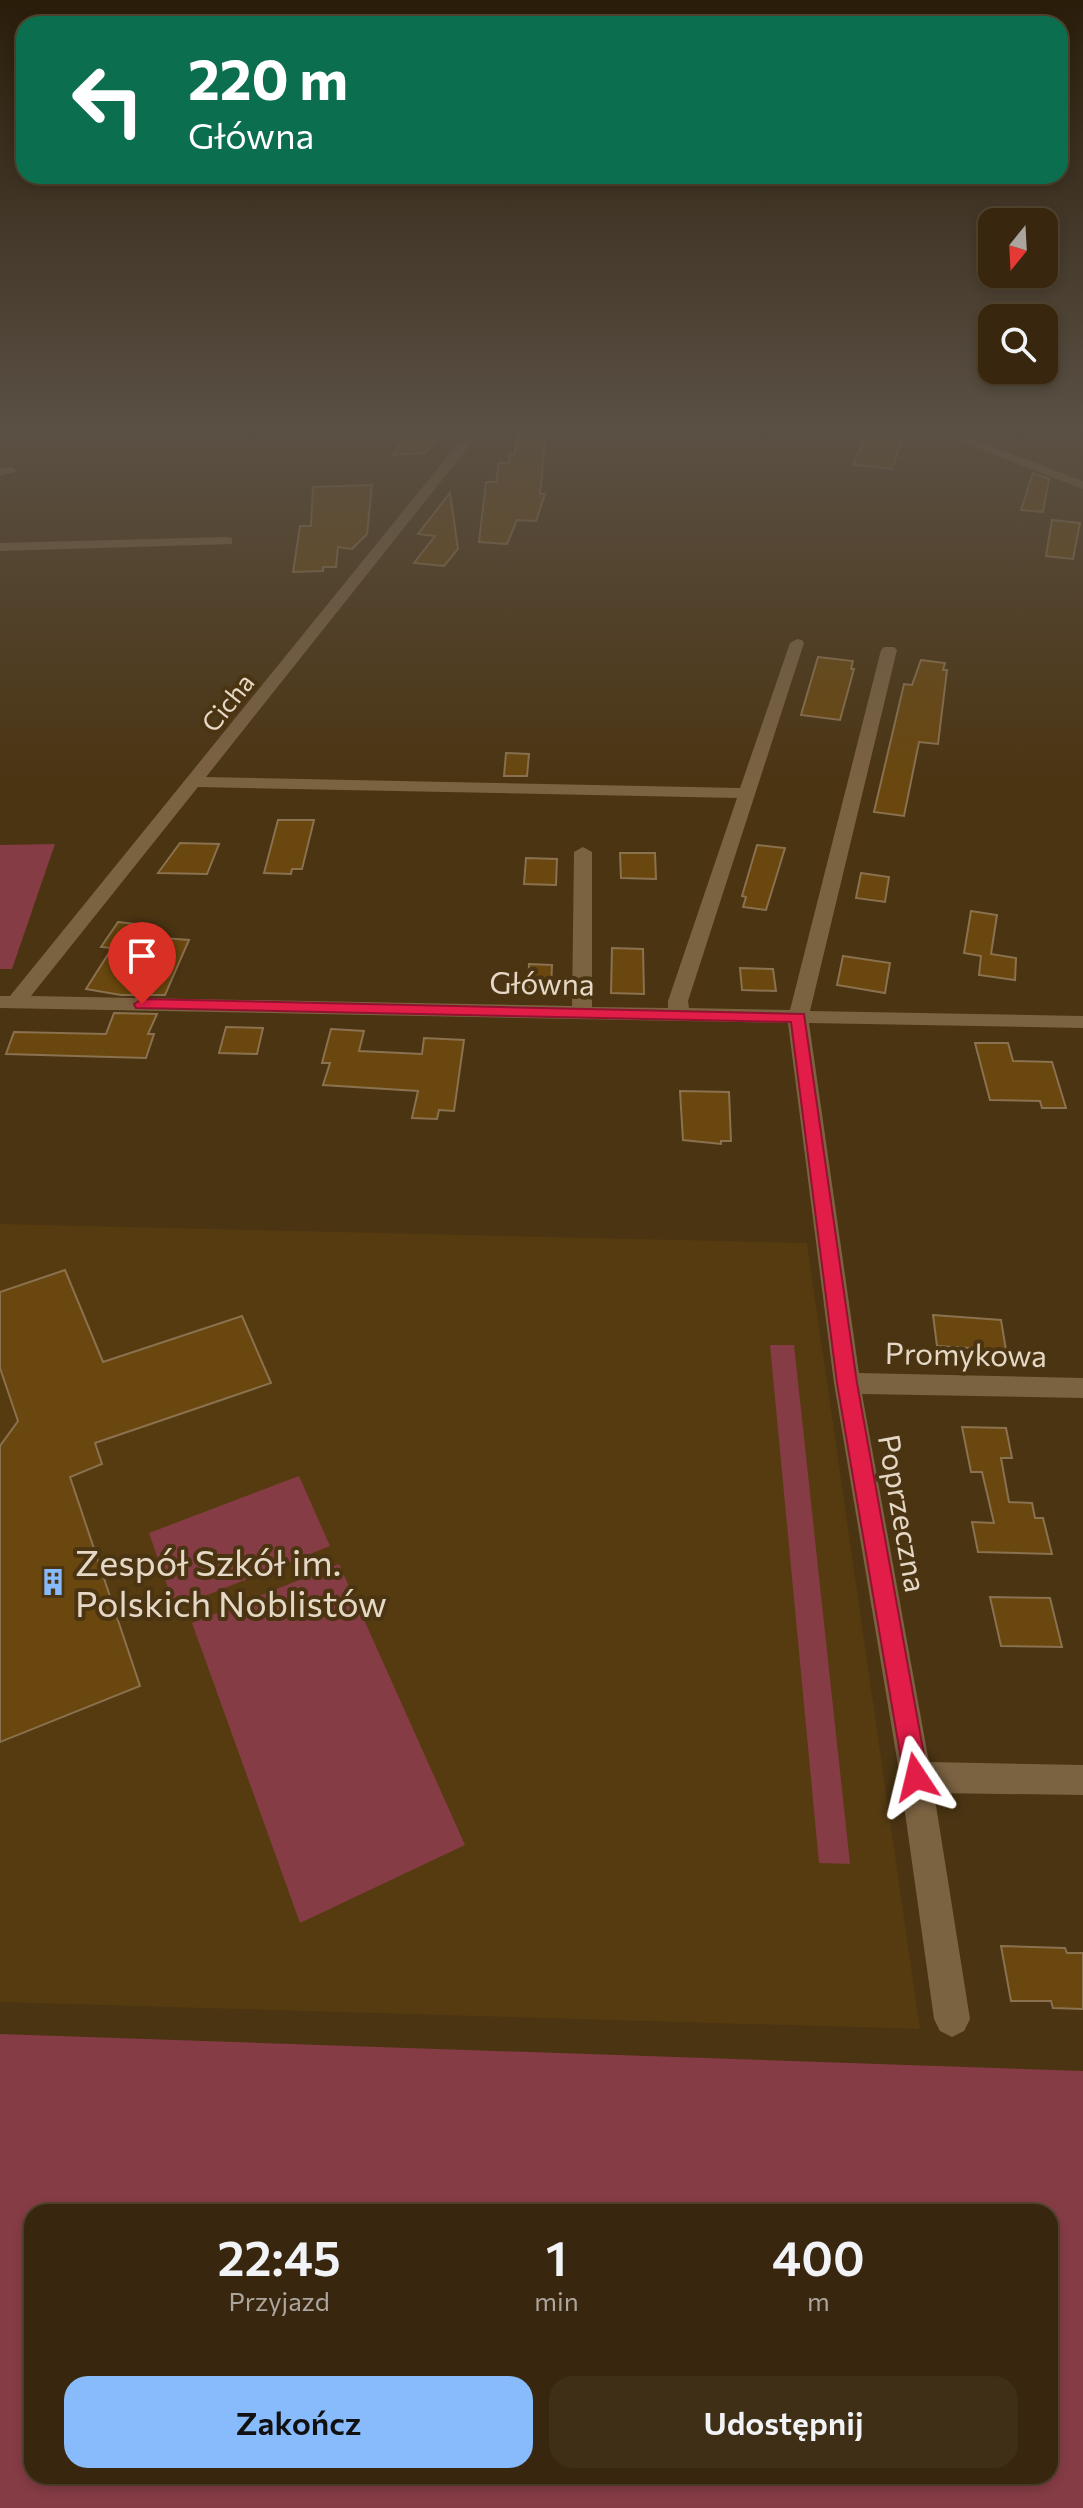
<!DOCTYPE html>
<html lang="pl">
<head>
<meta charset="utf-8">
<style>
  body { margin:0; font-family:Commissioner,sans-serif; background:#3f2f17; color:#f1f3f6; height:100vh; display:flex; flex-direction:column; font-size:30px; white-space:nowrap }
  * { box-sizing:border-box; margin:0 }
  p { font-size:26px; color:#aba59e }
  .icon { flex:none; width:44px; height:44px; fill:none; stroke:currentColor; stroke-width:2; stroke-linecap:round; stroke-linejoin:round }
  .map { position:relative; flex:1; overflow:hidden }
  .panel { position:absolute; left:24px; top:2204px; width:1034px; height:280px; display:flex; flex-direction:column; background:#38270e; border-radius:24px; box-shadow:0 4px 12px #0003,0 0 0 2px #52442e }
  .panel>* { flex:none }
  .banner { position:absolute; left:16px; top:16px; width:1052px; height:168px; border-radius:24px; box-shadow:0 4px 12px #0003,0 0 0 2px #52442e; background:#0b6e4f; color:#fff; overflow:hidden }
  .needle { width:52px; rotate:198deg }
  .controls { position:absolute; left:978px; top:208px; display:grid; gap:16px }
  .controls a { display:grid; place-items:center; width:80px; height:80px; border-radius:16px; background:#38270e; box-shadow:0 4px 12px #0003,0 0 0 2px #52442e; font-size:40px }
  .pin { position:absolute; display:grid; place-items:center; width:68px; height:68px; color:#fff; margin:-82px -34px; border-radius:50% 50% 50% 0; rotate:-45deg; box-shadow:0 0 8px #0007 }
  .pin .icon { rotate:45deg }
  .me { position:absolute; width:88px; margin:-44px; rotate:350deg; stroke-linejoin:round; filter:drop-shadow(0 0 6px #0008) }
  .turn { display:flex; align-items:center; gap:28px; height:168px; padding:0 40px; font-size:36px }
  .turn .icon { width:104px; height:104px; stroke-width:2.5 }
  .turn b { display:block; font-size:56px; line-height:68px }
  .eta { display:flex; justify-content:space-evenly; align-items:center; height:136px; text-align:center }
  .eta b { font-size:48px; font-weight:600; line-height:56px }
  .cta { display:flex; gap:16px; margin-top:auto; padding:16px 40px }
  .cta a { flex:1; height:92px; border-radius:24px; background:#87bbfb; color:#111; font-size:32px; font-weight:600; line-height:92px; text-align:center }
  .cta a+a { background:#3f2f17; color:#f1f3f6 }
  .map>svg:first-child { display:block }
</style>
</head>
<body>
<div class="map">
<svg width="1083" height="2508" viewBox="0 0 1083 2508">
  <rect width="100%" height="100%" fill="#4a3412"/>
  <path fill="#563b11" d="M0,1224l807,19 113,786 -920,-27z"/>
  <path fill="#853c45" fill-rule="evenodd" d="M55,844l-43,125h-12v-124z
    M770,1345h24l56,519 -31,-1z
    M299,1476l31,70 -155,62 -26,-75z
    M339,1564l126,281 -165,78 -108,-300z
    M0,2034l1083,37v437h-1083zM1050,2212v264h-1018v-264z"/>
  <path fill="#69470e" stroke="#8a714f" stroke-width="2" d="M412,431h31l-18,22 -33,2z
    M520,431h26l-6,63h5l-9,27 -19,-1 -10,24 -28,-2 7,-60h10l3,-19h9l2,-9h4z
    M868,431h37l-13,38 -39,-4z
    M1033,473l16,6 -6,33 -22,-2z
    M372,485l-5,49 -15,15 -14,-2 -2,20h-13v4l-30,1 7,-46h11l2,-39z
    M450,493l8,56 -14,17 -30,-3 21,-27 -17,-2z
    M1052,520l28,3 -7,36 -27,-3z
    M818,657l35,4 -2,8h3l-14,51 -39,-5z
    M921,660l24,3 -2,7h4l-9,74 -19,-2 -15,74 -30,-4 30,-128 8,1z
    M506,753l23,1 -2,22h-23z
    M278,820h36l-12,49h-10l-1,5 -27,-1z
    M180,843l39,1 -12,30 -49,-1z
    M757,845l28,3 -19,62 -23,-3 3,-10 -4,-1z
    M620,853h35l1,26 -35,-1z
    M526,858l31,1 -1,26 -32,-1z
    M861,873l28,4 -4,25 -29,-4z
    M971,911l26,4 -6,39 25,4 -1,22 -36,-5 2,-19 -17,-3z
    M118,922l27,3 -4,6 9,2 -3,4 42,3 -24,55h-44l-35,-6 26,-41 -11,-1z
    M612,948l31,1 1,45 -33,-1z
    M843,956l47,7 -5,30 -48,-8z
    M529,964l23,1 -1,23 -23,-1z
    M740,968l33,1 3,22 -34,-1z
    M114,1013l43,1 -9,20h6l-8,24 -140,-4 8,-22 92,2z
    M226,1027l37,1 -6,26 -38,-1z
    M331,1029l33,2 -5,20 63,3 2,-16 40,2 -10,71 -15,-1 -2,9 -25,-1 6,-27 -95,-6 7,-22h-8z
    M975,1043h33l5,18 39,1 14,46h-24l-2,-7 -50,-1z
    M680,1091l49,1 2,49h-10v3l-38,-4z
    M65,1270l38,92 139,-46 29,67 -176,60 7,21 -32,13 70,209 -140,56v-296l18,-25 -18,-53v-76z
    M933,1315l68,5 5,30 -69,-4z
    M962,1427l44,1 6,30h-11l8,44 23,1 3,15h8l9,36 -74,-2 -6,-30 22,1 -12,-51h-11z
    M990,1597l60,1 12,49 -61,-1z
    M1001,1946l64,2 2,5h16v56l-30,-1 -2,-7h-40z"/>
  <g fill="none" stroke-linecap="round" stroke-linejoin="round">
    <path fill="#7b6241" fill-rule="evenodd" d="M468,431h13l-275,346 534,11 50,-145 7,-4 5,1 2,3 -116,358 1,7 101,2 91,-360 3,-3h10l3,3 -87,361 273,5v12l-274,-5 50,350 224,5v20l-221,-4 67,368 154,3v30l-149,-2 36,226 -6,12 -12,6 -12,-6 -6,-12 -34,-242 -66,-394 -46,-360 -788,-15v-12h10zM198,787l539,11 -69,203v7l-76,-1v-155l-9,-5 -9,5 -2,154 -541,-10z
      M932,431h18l133,50v8z
      M0,468l12,-1 6,4 -18,5z
      M227,537l5,1v6l-232,7v-8z"/>
  </g>
  <linearGradient id="sky" x2="0" y2="1"><stop stop-color="#291d0a"/><stop offset="0.55" stop-color="#5a5044"/><stop offset="1" stop-color="#5a5044" stop-opacity="0"/></linearGradient>
  <rect width="1083" height="782" fill="url(#sky)"/>
  <path fill="#e11d48" stroke="#92132f" stroke-width="2" d="M142,999l662,15 53,369 71,394 -3,8 -9,4 -9,-4 -3,-8 -67,-394 -46,-361 -655,-14 -2,-4z"/>
  <defs>
    <g id="building-bare" transform="scale(2.16)"><path d="M-4-6H4V6H1V3H-1V6H-4ZM-2.5-4.3h1.7v1.8h-1.7ZM.8-4.3h1.7v1.8H.8ZM-2.5-1h1.7V.8h-1.7ZM.8-1h1.7V.8H.8Z" fill="#87bbfb" stroke="#4a3412" stroke-width="2.5" paint-order="stroke"/></g>
  </defs>
  <g fill-rule="evenodd">
    <use href="#building-bare" x="53" y="1582"/>
  </g>
  <g text-anchor="middle" dominant-baseline="central" stroke-width="8" stroke-linejoin="round" paint-order="stroke">
    <g font-size="26" fill="#e6d8c6" stroke="#4a3412">
      <text transform="translate(227 702) rotate(-51)">Cicha</text>
    </g>
    <g font-size="30" fill="#e6d8c6" stroke="#4a3412">
      <text transform="translate(542 982) rotate(1)">Główna</text>
      <text transform="translate(966 1353) rotate(1)">Promykowa</text>
      <text transform="translate(904 1513) rotate(80)">Poprzeczna</text>
    </g>
    <g font-size="36" fill="#e6d8c6" stroke="#4a3412" text-anchor="start">
      <text x="75" y="1561">Zespół Szkół im.<tspan x="75" dy="41">Polskich Noblistów</tspan></text>
    </g>
  </g>
</svg>
<div class="controls">
<a><svg class="needle" viewBox="-14 -14 28 28"><path d="M0-13l5 13h-10z" fill="#e53935"/><path d="M0 13l5-13h-10z" fill="#aba59e"/></svg></a>
<a><svg class="icon" aria-label="search" viewBox="0 0 24 24"><circle cx="10" cy="10" r="6"/><path d="M15 15l6 6"/></svg></a>
</div>
<div class="pin" style="left:142px;top:1004px;background:#d93025"><svg class="icon" aria-label="arrive" viewBox="0 0 24 24"><path d="M6 21V4h12l-3 4 3 4H6"/></svg></div>
<svg class="me" style="left:916px;top:1777px" viewBox="-20 -20 40 40"><path d="M0-17L14 15 0 8-14 15z" fill="#e11d48" stroke="#fff" stroke-width="4"/></svg>
<div class="banner">
<div class="turn"><svg class="icon" aria-label="left" viewBox="0 0 24 24"><path d="M17 20v-9H6M10 6l-5 5 5 5"/></svg><div><b>220 m</b>Główna</div></div>
</div>
<section class="panel">
<div class="eta">
<div><b>22:45</b><p>Przyjazd</p></div>
<div><b>1</b><p>min</p></div>
<div><b>400</b><p>m</p></div>
</div>
<div class="cta"><a>Zakończ</a><a>Udostępnij</a></div>
</section>
</div>
</body>
</html>
